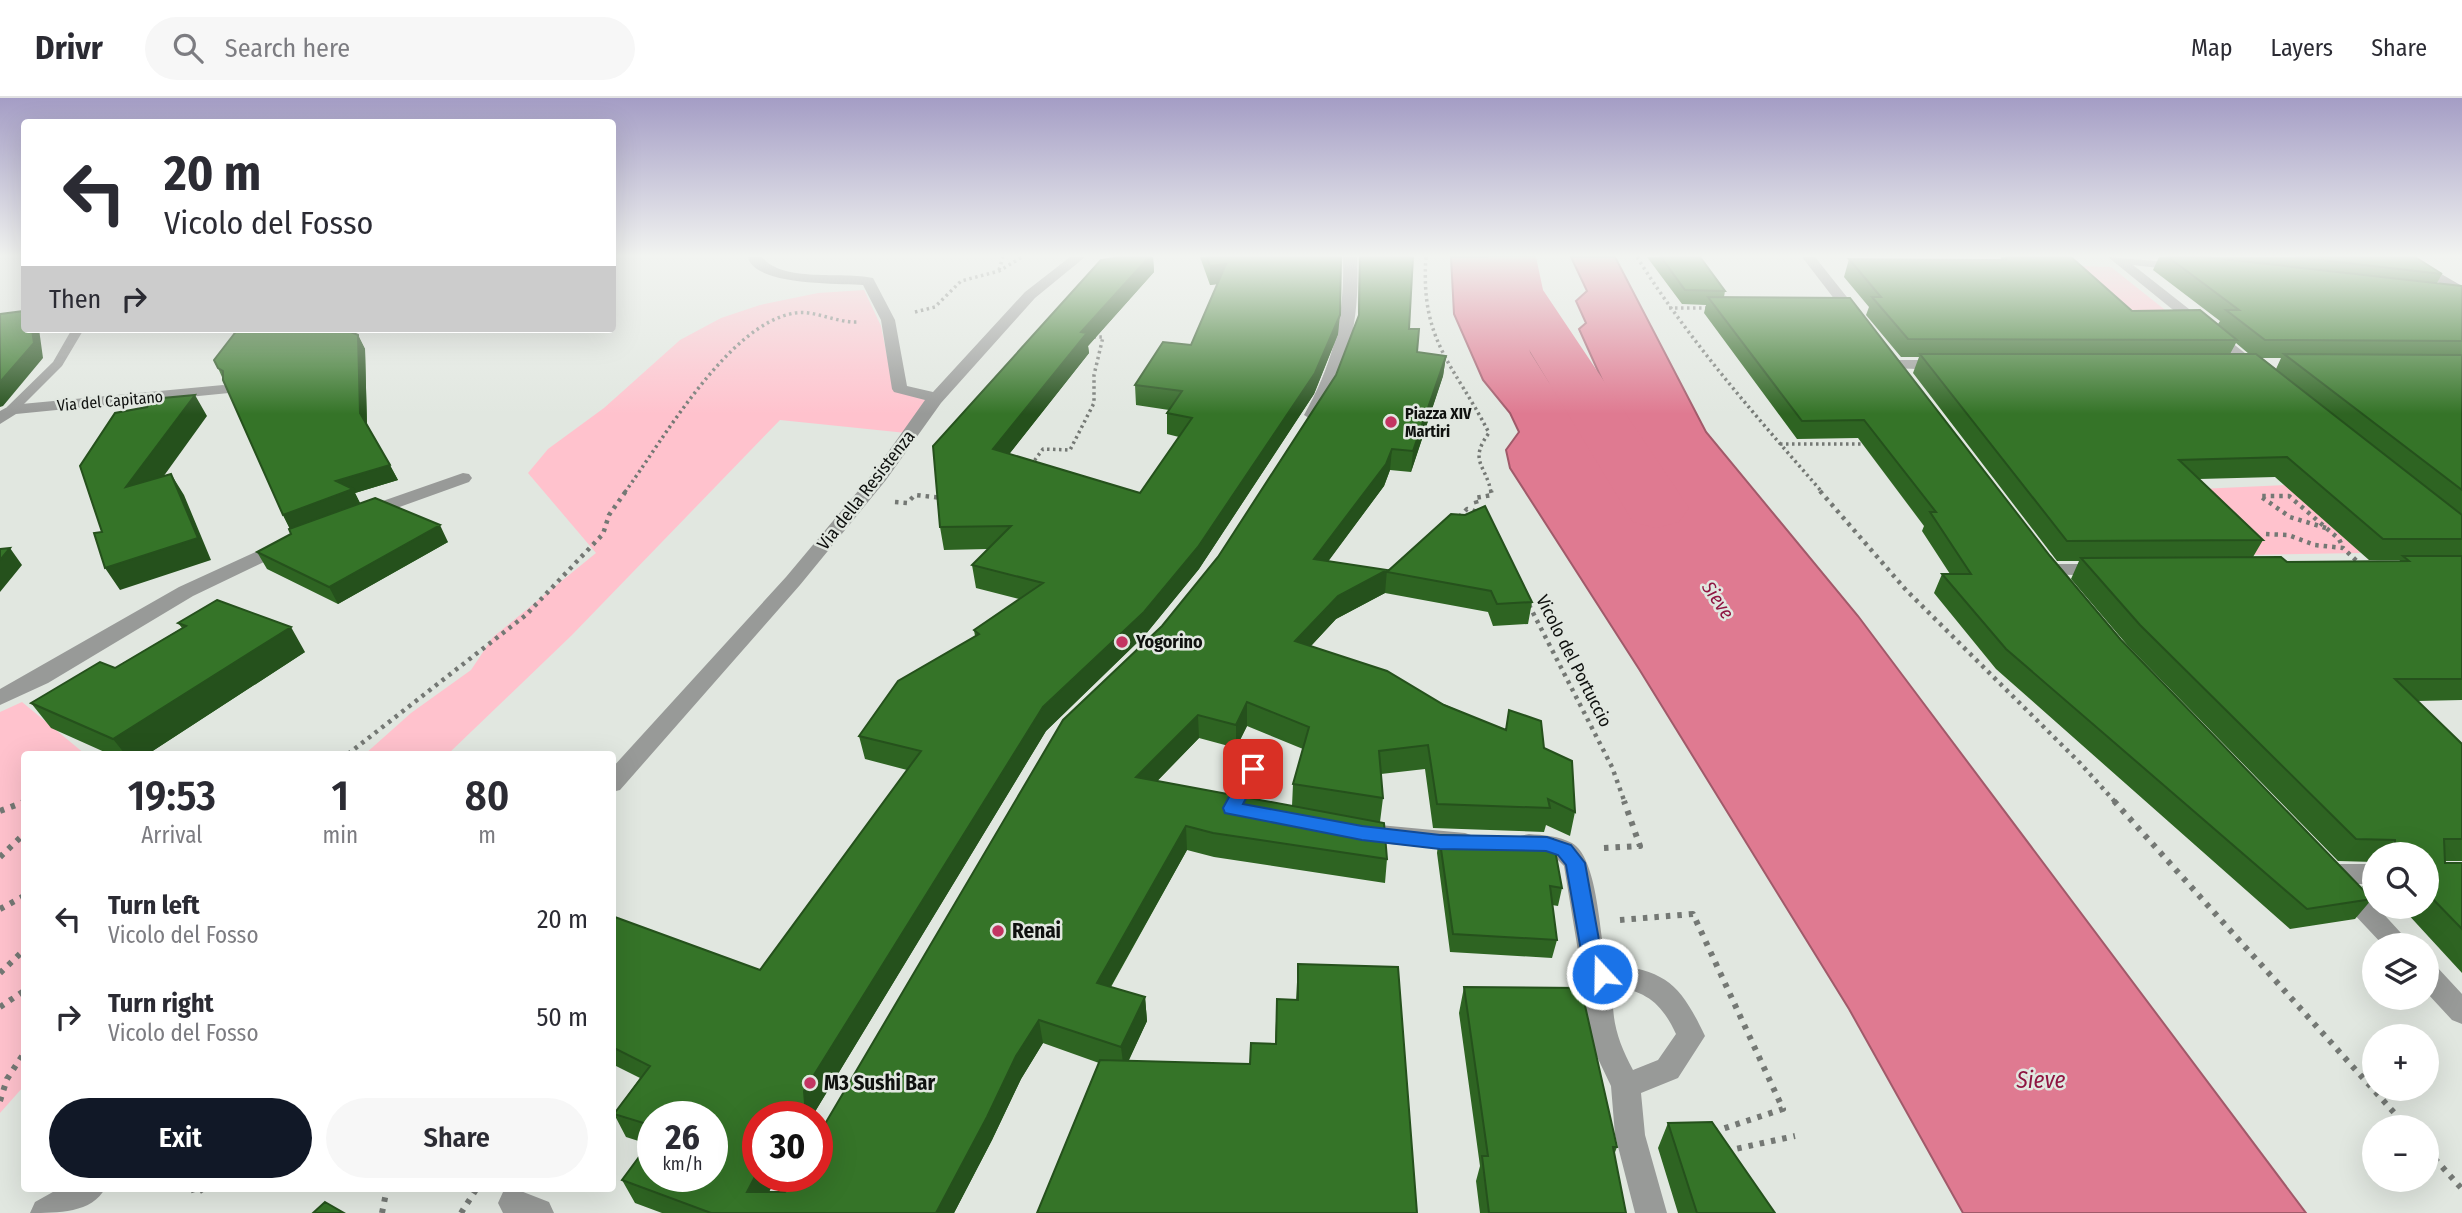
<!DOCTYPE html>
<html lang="en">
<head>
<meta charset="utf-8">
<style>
  body { margin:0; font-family:"Fira Sans Condensed",sans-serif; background:#f7f7f7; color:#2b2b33; height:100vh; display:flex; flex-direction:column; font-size:26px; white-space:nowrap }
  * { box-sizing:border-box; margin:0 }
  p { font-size:23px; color:#7c7c81 }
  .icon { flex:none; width:38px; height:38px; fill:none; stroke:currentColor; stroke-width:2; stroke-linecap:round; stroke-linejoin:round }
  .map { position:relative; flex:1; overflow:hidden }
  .side { position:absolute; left:21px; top:653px; width:595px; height:441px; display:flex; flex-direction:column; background:#fff; border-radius:7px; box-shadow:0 7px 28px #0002 }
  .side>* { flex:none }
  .banner { position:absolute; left:21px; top:21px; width:595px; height:214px; border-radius:7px; box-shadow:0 7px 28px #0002; background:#fff; color:#2b2b33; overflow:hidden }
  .fabs { position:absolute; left:2362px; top:744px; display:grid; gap:14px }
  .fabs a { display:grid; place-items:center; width:77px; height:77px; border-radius:50%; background:#fff; box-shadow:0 7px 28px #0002; font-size:35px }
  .speed { position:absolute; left:637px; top:1003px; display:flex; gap:14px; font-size:35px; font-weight:700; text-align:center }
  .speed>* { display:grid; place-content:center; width:91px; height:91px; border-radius:50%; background:#fff; box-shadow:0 7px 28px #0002; line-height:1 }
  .speed small { font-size:18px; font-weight:400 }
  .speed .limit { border:10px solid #d22; background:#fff; color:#111 }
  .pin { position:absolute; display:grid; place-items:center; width:60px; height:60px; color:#fff; margin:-30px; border-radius:14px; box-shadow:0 4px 10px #0006 }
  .me { position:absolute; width:77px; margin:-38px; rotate:339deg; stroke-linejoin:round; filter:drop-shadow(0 0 5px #0008) }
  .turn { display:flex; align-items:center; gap:24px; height:147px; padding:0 28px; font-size:32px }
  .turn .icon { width:91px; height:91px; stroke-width:2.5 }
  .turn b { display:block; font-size:49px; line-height:60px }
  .then { display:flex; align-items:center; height:66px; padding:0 28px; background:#0003; gap:14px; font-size:26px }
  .eta { display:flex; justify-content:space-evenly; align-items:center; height:119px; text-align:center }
  .eta b { font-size:42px; font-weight:600; line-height:49px }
  .action { display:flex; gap:14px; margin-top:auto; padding:14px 28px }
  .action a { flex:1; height:80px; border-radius:42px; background:#111827; color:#fff; font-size:28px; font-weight:600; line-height:80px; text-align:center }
  .action a+a { background:#f7f7f7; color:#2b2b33 }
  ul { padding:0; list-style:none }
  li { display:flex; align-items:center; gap:21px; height:98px; padding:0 28px }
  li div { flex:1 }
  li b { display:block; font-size:26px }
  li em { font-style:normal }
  header { display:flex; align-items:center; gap:42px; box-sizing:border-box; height:98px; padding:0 35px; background:#fff; border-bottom:2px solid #e1e1e2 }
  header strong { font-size:33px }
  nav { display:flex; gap:38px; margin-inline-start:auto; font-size:24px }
  .search { width:490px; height:63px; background:#f7f7f7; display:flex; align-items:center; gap:18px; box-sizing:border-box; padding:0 24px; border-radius:38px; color:#7c7c81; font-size:26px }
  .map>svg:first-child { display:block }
</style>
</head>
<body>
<header>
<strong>Drivr</strong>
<div class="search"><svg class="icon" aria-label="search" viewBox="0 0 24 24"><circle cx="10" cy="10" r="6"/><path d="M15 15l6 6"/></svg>Search here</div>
<nav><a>Map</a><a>Layers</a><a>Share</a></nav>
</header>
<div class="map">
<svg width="2462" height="1115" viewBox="0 0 2462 1115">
  <rect width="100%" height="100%" fill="#e1e7e0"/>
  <path fill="#ffc2cd" d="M2055,167l56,2 68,54 -64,-1z
    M864,192l17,36 13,65 39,11 -17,32 -136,-14 -208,215 -124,119h-83l46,-41 60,-43 22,-33 103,-84 -68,-80 20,-24 56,-41 76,-68 41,-22 39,-13 58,-12z
    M2286,387l75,68 -115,2 -68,-65z
    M22,604l63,52h-61v332l-24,27v-401z"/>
  <path fill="#df7a91" stroke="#a15a6a" stroke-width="2" d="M1451,159h82l-5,32 -8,8 11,55 19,30 47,40 15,-9 -6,-12 1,-10 -28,-62 7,-6 -10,-22 11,-10 -16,-34h44l91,175 152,184 448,597h-343l-114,-204 -210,-340 -129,-201 -4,-18 13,-18 -9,-19 -27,-33 -29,-66z"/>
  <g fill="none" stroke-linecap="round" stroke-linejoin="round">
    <path fill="#df7a91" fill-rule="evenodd" d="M1488,159h48l7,33 146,218 -10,14 -23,6 -23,-6 -140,-232z"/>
    <path stroke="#747874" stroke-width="3.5" stroke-dasharray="2.5 3.5" stroke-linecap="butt" d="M1426,159c-6,85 28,107 63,176 -21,28 -3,32 2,59
      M1637,159c53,85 119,159 185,235
      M999,172l4,-13
      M1669,210h40
      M915,214l20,-5 26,-26 38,-10 23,-14
      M1780,346h88
      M1031,367l12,-16 27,1 24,-47v-28l9,-38h-10
      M625,394c38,-52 104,-169 170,-179 21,-3 41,10 63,9"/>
    <path stroke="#747874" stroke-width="4.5" stroke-dasharray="3.5 5" stroke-linecap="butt" d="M1820,393l86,99 174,173 36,40
      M895,404l12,1 8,-8 28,3
      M1479,414l-4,-14 17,-3 -1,-4
      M1459,419l8,-8 11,3
      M2326,430l-36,-11 -30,-21h29l50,43 4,9
      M2266,436l22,1 27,10 28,3 19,18
      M1529,507l83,162 13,36
      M348,656l178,-139 77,-81 6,-19 17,-24"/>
    <path stroke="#747874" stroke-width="6" stroke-dasharray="4.5 7" stroke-linecap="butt" d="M2114,703l293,326
      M0,713l24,-9
      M1604,750l36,-2 -16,-45
      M0,759l24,-23
      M0,811l24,-13
      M1620,822l73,-6 90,195 -70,23
      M0,875l24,-23
      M0,909l24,-16
      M0,1003l7,-22 17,-26
      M2427,1052l35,39
      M1726,1053l69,-15
      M193,1090l2,6 9,-6
      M382,1115l5,-25
      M461,1115l16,-25"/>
    <path fill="#989a98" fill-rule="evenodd" d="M72,231h12l-22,37 -47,47h-8v-6l46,-45z"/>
    <path fill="#989a98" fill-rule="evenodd" d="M748,159h14c20,26 81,14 111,21l22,42 12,66 26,6 92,-100 45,-35h15l-50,41 -94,105 -55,77 -86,105 -180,205 -8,2v-24l174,-191 88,-105 51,-72 -31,-8 -2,-3 -11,-69 -18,-35c-24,-2 -109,1 -115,-28z
      M1343,159h14c3,59 -7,112 -39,161l-6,2 -8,-5c29,-51 41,-98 39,-158z
      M1802,159h13l47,59v6h-10z
      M2108,159l82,7v6l-5,1 -52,-6 131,103v6h-12z
      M1896,262h46l8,5 -8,5 -51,-2 -3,-3z
      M223,287l6,2v6l-213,21 -16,10v-13l11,-6z
      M463,375l6,1 3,4 -3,4 -100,36h-12l-3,-4 3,-4z
      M284,441l9,6 -2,4 -98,47 -145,87 -48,22v-16l179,-102z
      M2050,466h54l10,6 -10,6 -61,-2 -3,-4z
      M1253,663l8,2 4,6 -18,33 8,3 4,6 -4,6 -8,3 -23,-6 -4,-6 21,-39 4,-6z
      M1358,725l107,10 9,3 3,6 -3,6 -9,3 -107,-10 -9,-3 -3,-6 3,-6z
      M1529,736c14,1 30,2 43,9 24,14 27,81 32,108l7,13c57,7 70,22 94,72l-27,42 -37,15 4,42 22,78h-32l-20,-78 -4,-49 -20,-42 -8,-35 6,-35 -11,-23 -14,-85 -9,-9 -35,-7 -3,-7 3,-7zM1614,889c33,4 48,17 62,47l-18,26 -25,10c-15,-28 -23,-52 -19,-83z
      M2331,766h44v20h-19l56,61h-29l-48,-51 -2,-10 -11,-3 -4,-7 4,-7z
      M2427,866l10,3 25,27v30l-10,-4 -25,-27z
      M60,1090h45c-12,25 -48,25 -75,25l5,-11z
      M513,1090l36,14 5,11h-51l-5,-10 5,-11z"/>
    <path fill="#737773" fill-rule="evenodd" d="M2395,159h17l50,29v10z"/>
  </g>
  <path fill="#2e6422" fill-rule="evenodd" d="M1121,159h32l1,15 -66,74 1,7 -80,101 131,39 39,-56 -12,-3v-21l2,-3 -33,-5 -1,-20 56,-40 26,-61 -7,1 -10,-28h141l-3,77 -24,60 -115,175 -54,66 -99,96 -233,384v1h-55v60h19l-8,16h16l37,-63 340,-503 56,-69 118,-182 22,-57 1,-61h54l-4,72 8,23 29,4 -3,20 -32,96 -21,-2 -6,16 -56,75 59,11 64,-58 81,88 -4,22 -35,2 -5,-14 -103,-19 -49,26 -25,27 233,102 31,64 -5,24 -24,-11 -2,7 -111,-4 -8,-59 -44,5 2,24 -3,24 7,37 -2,24 -171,-26 -27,-7 -76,137 34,10 2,24 -19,40 122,3 25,-20 2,-45 19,1 2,-36 119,249 -318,-150 -56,-20 -22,36 -29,61 -38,73h-292l-27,-10 -13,-23 26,-36 -22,-7 -12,-23 26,-36 -28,-14v-148l148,54 147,-200 -42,-11 -6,-23 116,-100 -1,-6 45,-31 -43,-11 -4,-23 16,-16 -44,1 -4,-23zM1247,628l56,23 -10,35 -1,22 -135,-25 42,-43 37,10zM653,1018l59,60h-59z
    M1647,159h53l25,34 -1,6 326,259 71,84 251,259 -17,20 -65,10 -294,-260 -62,-76 8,-19h8l-28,-43 2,-5 -66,-88 -61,1 -93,-126 2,-8 -24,-1z
    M2001,159h70l61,54 86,13 2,-3 -67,-51 6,-13h256l27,17 -5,9 25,3v414l-45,1 45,43v117h-17v2h17v110l-57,-62 -18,3 -7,-8h47v-52h-52v8l-37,-1 -210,-215 -57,-67 8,-18h-22l-144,-188 6,-16h-18l-35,-42 3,-8 -25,-30 5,-18 152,1zM2236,245l13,11h-19zM2262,260h19l-5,11zM2275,379l94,83h31l-1,2h-112l-34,-5 10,-17 -64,-61z
    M358,237l7,14 2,76 31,55 -43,13 5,10 88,39 -110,62 -71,-35 -10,-17 34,-18 -1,-5 -7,-14 -65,-147z
    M178,525l127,29 -157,102h-39l-58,-26 -20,-25 84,-35 67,-40z
    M1439,737l123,53 -4,18 -6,-1 5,35 -5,18 -102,-6 -13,-99z
    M2375,773v30l-13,-14z
    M1464,889l153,160 -3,8 12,58h-146l-4,-32 4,-15 -21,-153z
    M1668,1025l107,90h-97l-20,-65z"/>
  <path fill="#25511c" d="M1149,159h4l1,15 -66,74 1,7 -93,118 -3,-22 88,-117z
    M1226,166v19l-16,2v-19z
    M1340,217l-2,19 -24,60 -115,175 -54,66 -99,96 -233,384v1h-7l-2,-25 239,-384z
    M32,231h7l4,29 -40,48 -3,1v-25z
    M358,237l7,14 2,79 -7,-15z
    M1446,258l-3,20 -32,96 2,-21z
    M195,297l12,21 -67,93 -14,-22z
    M1392,351l-2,21 -6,16 -71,96 1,-23z
    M390,367l8,15 -43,13 6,12 -70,26 -8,-16 53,-34z
    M171,376l13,21 27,65 -91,30 -15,-22z
    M440,427l8,17 -110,62 -9,-17z
    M10,450l12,17 -22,27v-32z
    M1387,472l-2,23 -49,26 -42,45 1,-23 43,-45z
    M291,529l14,25 -157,102h-23l-12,-15z
    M1247,604v24l-11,22v-23z
    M1198,617l1,23 -61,63 -2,-24z
    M1186,728l1,24 -88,157 -2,-24z
    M1145,899l2,24 -23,50 -3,-24z
    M1039,922l4,23 -22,36 -29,61 -38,73h-18l80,-157z
    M758,1073v5h19l-19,37 -11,-21z"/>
  <path fill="#357428" stroke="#25511c" stroke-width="2" d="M1121,159h28l-68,75 6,1 -94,116 147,44 52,-75 -25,-5 15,-22 -47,-6 28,-43 28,3 35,-81 -16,2 -3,-9h134l-1,58 -25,58 -117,174 -54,65 -101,95 -239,384 2,25h-48v55l-11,21h38l7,-16h25v-45l5,-2 241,-409 99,-94 56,-69 118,-182 23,-60 1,-58h53l-4,72h10l-2,23 29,4 -33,95 -21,-2 -6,15 -72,95 73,11 -49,26 -43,45 92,30 57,34 62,25 3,-20 32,11 3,27 28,13 3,51 -27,-13 2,9 -113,-4 -9,-59 -49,6 4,47 -90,-14 16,-57 -62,-25 -11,23 -38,-10 -62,62 248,46 3,36 -174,-26 -27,-7 -89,157 48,14 -24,50 -82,-27 -23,36 -29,61 -51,96h-225l-89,-33 31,-42v38h59v-60h-59v10l-39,-12 36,-48 -38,-19v-131l148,54 161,-219 -62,-15 39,-55 81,-47 -5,-4 69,-47 -71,-18 39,-39 -71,1 -7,-81 168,-186z
    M1661,159h39l25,34 -40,-1z
    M2007,159h64l61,54 68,-1 37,30 -329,-1 -36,-42h9l-32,-38 157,1z
    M2168,159h37l257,29v55l-197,-1 -39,-30h13z
    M2295,159h120l27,17z
    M1708,199l142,1 200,258 71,84 251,259 -65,10 -301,-260 -64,-75h29l-41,-62h6l-72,-92 -62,1z
    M24,213v18h8l2,14 -34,39v-68z
    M238,231h106l14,6 2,78 30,52 -54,16 17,8 -70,26 -60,-135v-9l-5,-3 -4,-8z
    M1920,256h336l206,161v24h-79l-96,-82 -108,3 84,80 -196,1z
    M2284,256l178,1v135z
    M195,297l-69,92 45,-13 27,64 -93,30 -11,-35 8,-1 -22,-66 35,-53 32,-6 5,-8z
    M375,400l65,27 -111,62 -72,-35 34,-18 -2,-5z
    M1485,408l47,96 -35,2 -6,-13 -104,-19 64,-58 14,1z
    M10,450l-10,12v-11z
    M2403,458h59v123h-67l67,65v95h-18l1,24h17v66l-35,-36v-39h-32v-14l-39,-1 -216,-214 -59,-67 200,-1 6,5 122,-1z
    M217,502l74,27 -178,112 -82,-36 69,-41 15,6 71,-42 -8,-3z
    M1439,737l114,4 9,49 -12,-2 7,54 -104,-6z
    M1298,866l100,3 19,246h-380l63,-153 150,4 1,-21 25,1 1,-45 21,1z
    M1464,889l117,1 36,159h-4l13,66h-137l-7,-57h6z
    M1712,1024l63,91h-78l-29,-90z
    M325,1104l19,11h-31z"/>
  <linearGradient id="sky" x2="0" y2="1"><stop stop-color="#a49dc5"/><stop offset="0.5" stop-color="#f2f4f1"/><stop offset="1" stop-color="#f2f4f1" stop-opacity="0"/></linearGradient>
  <rect width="2462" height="316" fill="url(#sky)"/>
  <path fill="#1a73e8" stroke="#114b97" stroke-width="2" d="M1253,665l9,6 -19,35 119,22 78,9 107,2 24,8 14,18 16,88 11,23 -3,6 -7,3 -7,-3 -14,-29 -15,-86 -8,-10 -12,-4 -106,-2 -78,-9 -137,-27 -2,-5 24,-44z"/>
  <g fill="#c33562" stroke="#e1e7e0" stroke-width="2.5">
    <circle cx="1391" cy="324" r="7"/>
    <circle cx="1122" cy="544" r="7"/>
    <circle cx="998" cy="833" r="7"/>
    <circle cx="810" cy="985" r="7"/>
  </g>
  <g text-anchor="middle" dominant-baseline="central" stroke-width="5" stroke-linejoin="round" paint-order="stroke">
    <g font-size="16" fill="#0f110f" stroke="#e1e7e0">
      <text transform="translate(110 303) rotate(-5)">Via del Capitano</text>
    </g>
    <g font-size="16" font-weight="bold" fill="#0f110f" stroke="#e1e7e0" text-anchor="start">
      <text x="1405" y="315">Piazza XIV<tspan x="1405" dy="18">Martiri</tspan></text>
    </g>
    <g font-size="18" fill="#0f110f" stroke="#e1e7e0">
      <text transform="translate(866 392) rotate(-52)">Via della Resistenza</text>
      <text transform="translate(1574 563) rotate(63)">Vicolo del Portuccio</text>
    </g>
    <g font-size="18" font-weight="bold" fill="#0f110f" stroke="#e1e7e0" text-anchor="start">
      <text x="1136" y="544">Yogorino</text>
    </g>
    <g font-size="19" font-style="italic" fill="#8e1441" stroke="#e1e7e0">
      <text transform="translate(1718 502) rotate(56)">Sieve</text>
    </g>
    <g font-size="21" font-weight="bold" fill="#0f110f" stroke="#e1e7e0" text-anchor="start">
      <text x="1012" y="833">Renai</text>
      <text x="824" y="985">M3 Sushi Bar</text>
    </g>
    <g font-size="23" font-style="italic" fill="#8e1441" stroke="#e1e7e0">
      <text x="2041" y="982">Sieve</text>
    </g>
  </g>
</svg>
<div class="fabs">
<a><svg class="icon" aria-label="search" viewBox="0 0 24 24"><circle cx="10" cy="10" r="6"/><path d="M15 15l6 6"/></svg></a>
<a><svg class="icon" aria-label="layers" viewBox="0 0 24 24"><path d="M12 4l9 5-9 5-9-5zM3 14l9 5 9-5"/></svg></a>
<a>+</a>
<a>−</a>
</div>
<div class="speed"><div>26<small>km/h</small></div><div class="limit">30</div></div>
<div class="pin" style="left:1253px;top:671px;background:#d93025"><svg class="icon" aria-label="arrive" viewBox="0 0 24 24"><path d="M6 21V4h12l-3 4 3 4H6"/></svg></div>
<svg class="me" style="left:1602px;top:876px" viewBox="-20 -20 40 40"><circle r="17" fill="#1a73e8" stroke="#fff" stroke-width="3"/><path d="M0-11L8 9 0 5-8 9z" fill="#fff"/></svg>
<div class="banner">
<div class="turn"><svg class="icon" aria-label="left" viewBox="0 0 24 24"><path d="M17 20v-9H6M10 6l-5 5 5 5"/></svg><div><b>20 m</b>Vicolo del Fosso</div></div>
<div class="then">Then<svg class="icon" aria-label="right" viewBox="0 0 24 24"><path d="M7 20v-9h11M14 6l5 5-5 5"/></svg></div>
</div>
<section class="side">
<div class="eta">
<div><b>19:53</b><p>Arrival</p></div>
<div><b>1</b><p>min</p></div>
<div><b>80</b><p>m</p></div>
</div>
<ul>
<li><svg class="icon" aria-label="left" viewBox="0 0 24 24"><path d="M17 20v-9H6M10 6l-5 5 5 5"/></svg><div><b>Turn left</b><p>Vicolo del Fosso</p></div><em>20 m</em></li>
<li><svg class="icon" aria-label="right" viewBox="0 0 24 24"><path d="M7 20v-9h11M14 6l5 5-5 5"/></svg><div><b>Turn right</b><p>Vicolo del Fosso</p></div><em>50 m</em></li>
</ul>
<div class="action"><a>Exit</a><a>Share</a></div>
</section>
</div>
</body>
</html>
